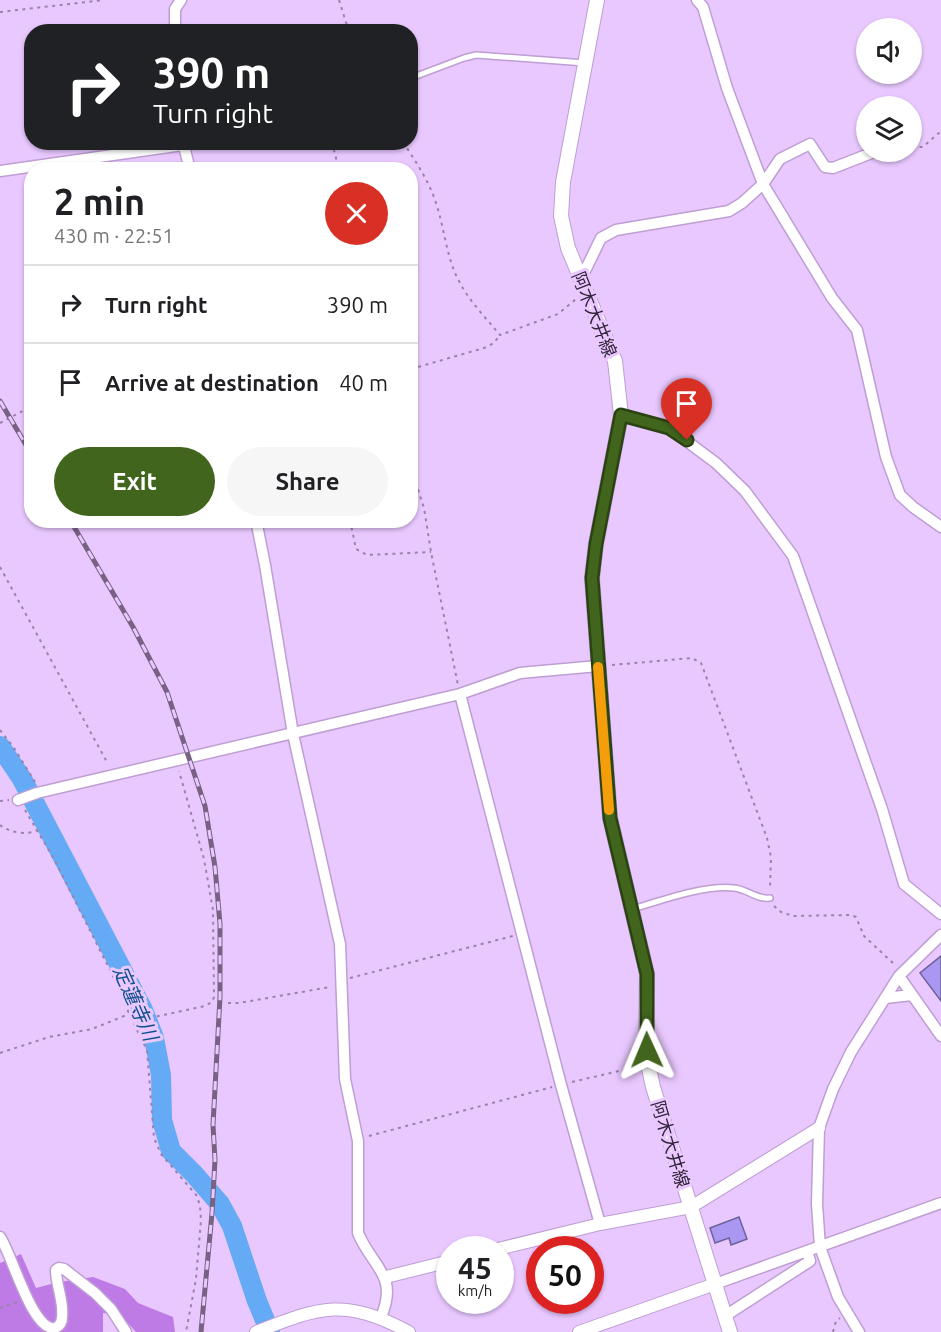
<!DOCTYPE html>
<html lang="en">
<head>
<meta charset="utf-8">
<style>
  body { margin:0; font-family:Ubuntu,"Noto Sans JP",sans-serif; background:#f6f6f6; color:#202124; height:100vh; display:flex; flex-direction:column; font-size:22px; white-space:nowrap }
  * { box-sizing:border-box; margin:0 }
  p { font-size:20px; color:#757577 }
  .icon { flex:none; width:33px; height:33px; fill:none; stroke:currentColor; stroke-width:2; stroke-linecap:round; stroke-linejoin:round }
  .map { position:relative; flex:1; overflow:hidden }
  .sheet { position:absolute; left:24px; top:162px; width:394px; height:366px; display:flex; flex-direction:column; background:#fff; border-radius:24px; box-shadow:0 2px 4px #0004 }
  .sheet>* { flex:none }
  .top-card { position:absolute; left:24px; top:24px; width:394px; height:126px; border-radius:24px; box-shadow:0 2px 4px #0004; background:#202124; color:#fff; overflow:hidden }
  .buttons { position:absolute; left:856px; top:18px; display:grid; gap:12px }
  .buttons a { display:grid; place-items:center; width:66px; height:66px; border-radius:50%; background:#fff; box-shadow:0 2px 4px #0004; font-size:30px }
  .speed { position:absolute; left:436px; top:1236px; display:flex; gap:12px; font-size:30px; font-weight:700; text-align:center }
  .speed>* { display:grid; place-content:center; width:78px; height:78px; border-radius:50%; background:#fff; box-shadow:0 2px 4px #0004; line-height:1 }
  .speed small { font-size:15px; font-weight:400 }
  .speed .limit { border:9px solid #d22; background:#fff; color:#111 }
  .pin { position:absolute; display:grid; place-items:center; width:51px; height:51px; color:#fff; margin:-62px -26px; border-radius:50% 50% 50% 0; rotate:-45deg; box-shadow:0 0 6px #0007 }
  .pin .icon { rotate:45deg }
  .me { position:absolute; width:66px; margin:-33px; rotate:359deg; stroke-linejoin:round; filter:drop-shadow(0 0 4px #0008) }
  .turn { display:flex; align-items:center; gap:21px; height:126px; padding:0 30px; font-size:27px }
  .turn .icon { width:78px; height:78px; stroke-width:2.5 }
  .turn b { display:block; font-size:42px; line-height:51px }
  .round { display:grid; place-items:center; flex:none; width:63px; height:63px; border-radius:32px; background:#f6f6f6 }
  .summary { display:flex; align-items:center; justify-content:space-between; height:102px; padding:0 30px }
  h1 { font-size:36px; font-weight:700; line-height:45px }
  .primary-button { display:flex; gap:12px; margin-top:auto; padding:12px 30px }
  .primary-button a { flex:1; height:69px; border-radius:36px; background:#42651d; color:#fff; font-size:24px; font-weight:700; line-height:69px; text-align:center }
  .primary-button a+a { background:#f6f6f6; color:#202124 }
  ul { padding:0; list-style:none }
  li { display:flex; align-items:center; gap:18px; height:78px; padding:0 30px; border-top:2px solid #e0e0e0 }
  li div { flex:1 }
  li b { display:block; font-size:22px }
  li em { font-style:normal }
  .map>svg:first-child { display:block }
</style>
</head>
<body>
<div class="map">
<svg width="941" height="1332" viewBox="0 0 941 1332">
  <rect width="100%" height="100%" fill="#e9c8ff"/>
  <path fill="#be7be5" d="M21,1254l15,34 23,-6 34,-5 32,12 13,14 35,14 2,15h-39l-16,-17 -17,-2v19h-103v-69z"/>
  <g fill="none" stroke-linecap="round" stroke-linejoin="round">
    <path stroke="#65aaf5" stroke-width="20" d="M0,746l22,33 121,231 11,28 7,37 1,45 9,31 23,23 26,30 12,22 25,75 13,31"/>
  </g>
  <path fill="#a997f2" stroke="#6d6399" stroke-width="1.5" d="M941,956v45l-21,-28z
    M739,1217l8,22 -16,6 -2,-7 -14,5 -5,-15z"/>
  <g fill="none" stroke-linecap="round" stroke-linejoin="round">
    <g stroke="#be9ed3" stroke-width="8">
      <path id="service" d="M411,78l53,-20 12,-3 109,8
        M633,909c29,-9 71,-24 101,-21 13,1 23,12 36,10"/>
    </g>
    <g stroke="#be9ed3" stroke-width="13">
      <path id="minor" d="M697,0l6,7 24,81 36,96 69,114 25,32 29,127 14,38 13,12 28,20
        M175,32v-23l6,-9
        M183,142l7,28
        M0,171l183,-26
        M581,279l20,-41 15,-8 113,-19 13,-8 21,-19 17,-25 30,-15 15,23 8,1 41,-16
        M621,415l48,13 47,35 29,28 48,65 89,253 22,75 37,30
        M256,520l9,45 28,169 47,210 5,135 13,62v92c14,34 41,42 23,84
        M460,694l101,391 39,139
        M18,800l19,-7 423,-99 60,-21 78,-7
        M899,976l42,60
        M885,998l27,-3
        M0,1237c11,14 32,95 55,91 5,-2 7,-6 7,-11 2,-16 -6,-31 -6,-47l3,-2 5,1 31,24 16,16 15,23
        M715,1284l226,-81
        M725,1316l85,-55 -3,-10
        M859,1332l-21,-35 -18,-50 -3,-43 2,-76 14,-39 18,-37 48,-76 42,-41"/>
    </g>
    <g stroke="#be9ed3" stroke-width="14">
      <path id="tertiary" d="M494,1250l106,-26 91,-17 128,-79
        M386,1277l64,-16
        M256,1332c66,-26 88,-34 153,0
        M579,1332l136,-48"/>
    </g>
    <g stroke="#be9ed3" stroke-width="16">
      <path id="secondary" d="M597,0l-34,182 -2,34 7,32 47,113 6,54 -25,129 -4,34 18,240 37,156 -1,61 2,29 5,23 77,245"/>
    </g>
    <path stroke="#9a82aa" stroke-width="2" stroke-dasharray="3 4.5" stroke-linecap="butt" d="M339,0l10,32
      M0,12l104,-12
      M332,142l7,28
      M403,142c13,20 26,39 33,61 9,27 10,55 24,80 10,19 26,35 40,52l58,-21 18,-15
      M912,147h11l18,-16
      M411,369l73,-21 10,-5 6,-8
      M0,423l32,-17
      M411,468l13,40 7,44 27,133
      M350,520l6,29 11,6 64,-3
      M0,567l108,197
      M612,665l80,-7 9,5 66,175 4,19 -1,32
      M0,730l14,18 21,34
      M0,801l9,-1
      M25,810l29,49 68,135 7,20 18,36 7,88 7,16 36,42 3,10 1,14 -5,59 -10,53
      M0,825c8,7 27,11 37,5
      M774,906l7,6 12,4 58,-1 5,2 8,19 32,30
      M350,978l163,-42
      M228,1003h11l91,-16
      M136,1025l18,-8 51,-11 7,-4 2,-5 -1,-87 -9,-51 -25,-88
      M0,1053l49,-16 43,-8 37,-15
      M572,1082l64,-15
      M369,1136l183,-49
      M0,1308l17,-6
      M833,1332l3,-11 4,-3"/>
    <use href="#service" stroke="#fff" stroke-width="5"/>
    <use href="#minor" stroke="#fff" stroke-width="10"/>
    <use href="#tertiary" stroke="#fff" stroke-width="12"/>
    <use href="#secondary" stroke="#fff" stroke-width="14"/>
    <g stroke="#776284" stroke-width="5">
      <path id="rail" d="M0,401l32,54
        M70,520l63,107 34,65 38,114 10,61 5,57v73l-7,128 2,35 -3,53 -11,119"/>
    </g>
    <use href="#rail" stroke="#e9c8ff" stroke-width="3" stroke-dasharray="9" stroke-linecap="butt"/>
  </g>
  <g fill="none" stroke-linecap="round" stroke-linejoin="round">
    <g stroke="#2b4213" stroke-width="15">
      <path id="route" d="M647,1050v-76l-37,-156 -18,-240 4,-34 25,-129 48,13 18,12"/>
    </g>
    <use href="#route" stroke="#42651d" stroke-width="10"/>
    <path stroke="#f59e0b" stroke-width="10" d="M598,667l11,143"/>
  </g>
  <g text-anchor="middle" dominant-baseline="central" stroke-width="6" stroke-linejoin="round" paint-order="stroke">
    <g font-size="18" fill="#33263b" stroke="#e9c8ff">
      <text transform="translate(595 314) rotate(68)">阿木大井線</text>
      <text transform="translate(671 1144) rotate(73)">阿木大井線</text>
    </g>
    <g font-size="20" font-style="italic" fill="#12518d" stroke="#e9c8ff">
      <text transform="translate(136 1003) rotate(66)">定蓮寺川</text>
    </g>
  </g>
</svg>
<div class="buttons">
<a><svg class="icon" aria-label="sound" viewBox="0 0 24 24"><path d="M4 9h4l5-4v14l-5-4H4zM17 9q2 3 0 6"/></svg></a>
<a><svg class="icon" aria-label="layers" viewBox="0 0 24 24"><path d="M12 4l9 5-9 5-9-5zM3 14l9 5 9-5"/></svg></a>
</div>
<div class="speed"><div>45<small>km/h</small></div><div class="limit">50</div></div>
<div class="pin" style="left:687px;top:440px;background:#d93025"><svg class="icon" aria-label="arrive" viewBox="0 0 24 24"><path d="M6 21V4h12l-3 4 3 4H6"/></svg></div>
<svg class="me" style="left:647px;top:1050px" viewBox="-20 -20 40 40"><path d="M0-17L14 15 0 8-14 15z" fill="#42651d" stroke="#fff" stroke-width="4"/></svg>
<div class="top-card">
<div class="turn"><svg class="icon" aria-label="right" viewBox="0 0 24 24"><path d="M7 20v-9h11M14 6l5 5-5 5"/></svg><div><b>390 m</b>Turn right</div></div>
</div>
<section class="sheet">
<div class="summary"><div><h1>2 min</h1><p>430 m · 22:51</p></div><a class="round" style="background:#d93025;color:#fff"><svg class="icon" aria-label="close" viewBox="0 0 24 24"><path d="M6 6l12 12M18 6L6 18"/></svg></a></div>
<ul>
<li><svg class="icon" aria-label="right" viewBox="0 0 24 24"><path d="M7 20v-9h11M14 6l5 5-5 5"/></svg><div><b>Turn right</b></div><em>390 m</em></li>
<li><svg class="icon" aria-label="arrive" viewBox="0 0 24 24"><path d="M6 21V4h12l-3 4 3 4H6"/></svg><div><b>Arrive at destination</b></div><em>40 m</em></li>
</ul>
<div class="primary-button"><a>Exit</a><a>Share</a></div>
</section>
</div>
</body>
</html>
